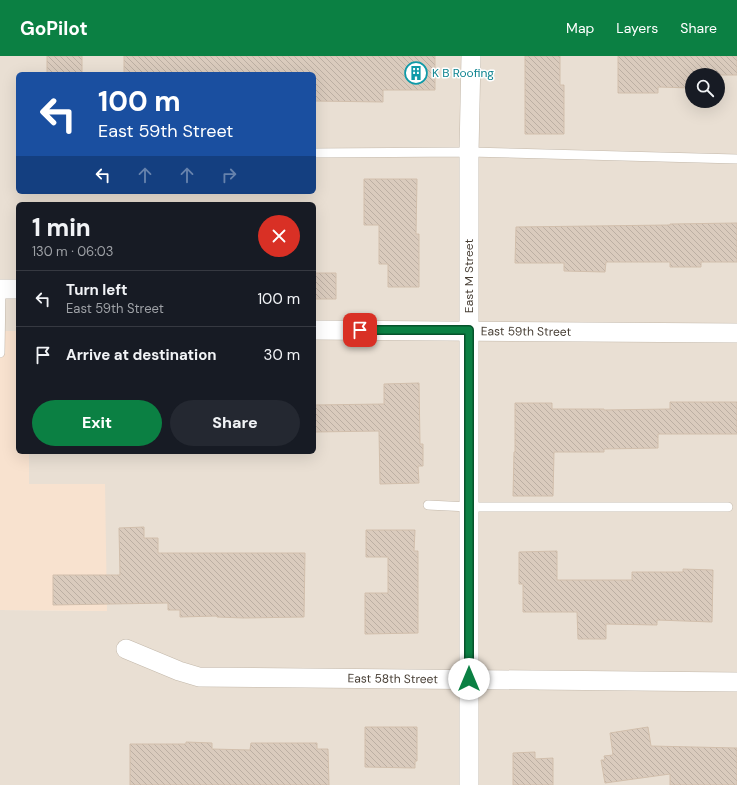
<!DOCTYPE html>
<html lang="en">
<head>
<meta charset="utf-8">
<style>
  body { margin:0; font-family:"DM Sans",sans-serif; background:#242831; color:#f1f3f6; height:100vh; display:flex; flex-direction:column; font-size:15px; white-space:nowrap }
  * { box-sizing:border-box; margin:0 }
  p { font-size:13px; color:#9ea1a6 }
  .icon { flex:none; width:22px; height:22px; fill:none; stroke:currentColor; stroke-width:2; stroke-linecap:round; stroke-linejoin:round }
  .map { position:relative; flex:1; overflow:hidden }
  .sheet { position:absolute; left:16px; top:146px; width:300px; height:252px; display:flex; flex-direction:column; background:#171b24; border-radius:6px; box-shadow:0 4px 16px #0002 }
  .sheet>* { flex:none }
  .guide { position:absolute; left:16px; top:16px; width:300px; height:122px; border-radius:6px; box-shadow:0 4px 16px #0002; background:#1a4fa0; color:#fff; overflow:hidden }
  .controls { position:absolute; left:685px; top:12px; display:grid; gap:8px }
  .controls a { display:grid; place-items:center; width:40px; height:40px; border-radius:50%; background:#171b24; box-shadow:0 4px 16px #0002; font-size:20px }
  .pin { position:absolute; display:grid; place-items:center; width:34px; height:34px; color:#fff; margin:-17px; border-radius:8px; box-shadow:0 2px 6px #0006 }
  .me { position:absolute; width:44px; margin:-22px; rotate:0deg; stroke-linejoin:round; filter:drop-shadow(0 0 3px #0008) }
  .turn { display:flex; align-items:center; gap:14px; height:84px; padding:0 16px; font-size:18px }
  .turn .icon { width:52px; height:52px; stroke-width:2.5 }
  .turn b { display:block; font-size:28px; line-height:34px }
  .lanes { display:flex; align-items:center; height:38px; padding:0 16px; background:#0003; justify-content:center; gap:20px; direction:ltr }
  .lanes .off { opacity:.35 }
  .round { display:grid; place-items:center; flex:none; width:42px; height:42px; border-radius:21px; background:#242831 }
  .headline { display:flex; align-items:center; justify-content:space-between; height:68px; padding:0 16px }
  h1 { font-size:24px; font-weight:800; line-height:30px }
  .action { display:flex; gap:8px; margin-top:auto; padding:8px 16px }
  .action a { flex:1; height:46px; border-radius:24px; background:#0b8043; color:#fff; font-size:16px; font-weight:800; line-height:46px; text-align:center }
  .action a+a { background:#242831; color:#f1f3f6 }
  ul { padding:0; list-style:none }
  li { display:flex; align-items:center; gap:12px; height:56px; padding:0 16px; border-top:1px solid #363941 }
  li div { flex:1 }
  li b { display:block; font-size:15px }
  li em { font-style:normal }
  header { display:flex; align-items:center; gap:24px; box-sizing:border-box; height:56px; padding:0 20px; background:#0b8043; color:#fff }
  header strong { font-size:19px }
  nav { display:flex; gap:22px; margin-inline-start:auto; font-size:14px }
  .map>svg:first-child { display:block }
</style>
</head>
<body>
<header>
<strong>GoPilot</strong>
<nav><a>Map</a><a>Layers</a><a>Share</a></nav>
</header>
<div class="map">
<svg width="737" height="729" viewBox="0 0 737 729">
  <defs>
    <pattern id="building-back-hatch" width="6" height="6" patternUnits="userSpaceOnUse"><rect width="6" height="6" fill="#dacbbd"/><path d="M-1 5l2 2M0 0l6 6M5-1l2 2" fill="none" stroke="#bcafa3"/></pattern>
  </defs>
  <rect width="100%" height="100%" fill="#f4eee5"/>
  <path fill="#e9dfd3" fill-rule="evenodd" d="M0,0h737v729h-737v-175l106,1 -77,-127v-32h285v-248h-296v127h-18zM18,18h296v118h-296zM692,19h26v26h-26z"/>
  <path fill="#f8e2cf" d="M0,275h18v121h11v32h76l2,127 -107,-1z"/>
  <path fill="url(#building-back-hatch)" stroke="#d2bfac" d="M47,0h35v18h-35z
    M124,0h311v34h-52v12l-69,-1v-27h-190z
    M525,0h35v29h4v49h-39z
    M618,0h119v19h-45v13l-34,-1v6h-40z
    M364,123h53l-1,55h3v53h-31v-23h-9v-39h-15z
    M737,167v39h-36v5h-31v-5h-64l-1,10 -41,-1v-8h-49l1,-36 154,-2v-1z
    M314,217h22v26h-22z
    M419,327l1,61h3v22h-5l1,17 -39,1 -1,-53 -65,1v-27l70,-1v-20z
    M670,346h67v32h-79v14l-54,1v3h-50l-1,44h-40l1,-44h1v-49h37v6h52v1l66,-1z
    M144,471v11h14v15h147l-1,64 -60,1 -27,-1v-1l-37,1v-7h-12v-7l-115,2v-30h67l-1,-47z
    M366,474h49l-1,21h4v82l-53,1v-41h23v-36h-22z
    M557,495v29h75v-8h51v-3l30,1 -1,52 -55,-2v5l-51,-1v15h-28l-1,-27h-54v-28h-4v-32z
    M365,671h52v34h-2v7l-50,-1z
    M648,671l3,19 86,2v37h-67v-11l-65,9 -4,-23h4l-1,-4 9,-1 -3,-22z
    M186,686l26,1v6l38,1 1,-7h66v6h11l1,36h-199v-41h56z
    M535,696v7l18,-1v27h-40v-32z"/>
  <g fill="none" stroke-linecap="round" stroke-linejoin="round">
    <g stroke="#c3b8aa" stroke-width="10">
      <path id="service" d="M314,97l155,-1 268,7
        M0,297l1,-64
        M428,449l41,2h259"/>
    </g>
    <g stroke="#c3b8aa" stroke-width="20">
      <g id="minor">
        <path d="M0,233h18"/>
        <path id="s1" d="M314,274l423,3"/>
        <path id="s2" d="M126,593l53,22 20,6 538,5"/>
        <path d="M469,729v-633l2,-96"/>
      </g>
    </g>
    <use href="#service" stroke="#fff" stroke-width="9"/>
    <use href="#minor" stroke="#fff" stroke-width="19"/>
  </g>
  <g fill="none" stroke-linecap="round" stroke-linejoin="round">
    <g stroke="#07532c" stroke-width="10">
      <path id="route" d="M360,274h109v349"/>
    </g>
    <use href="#route" stroke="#0b8043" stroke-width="7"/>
  </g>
  <defs>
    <g id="building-ring" transform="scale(1.15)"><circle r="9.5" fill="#fff" stroke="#0f9aa8" stroke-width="1.5"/><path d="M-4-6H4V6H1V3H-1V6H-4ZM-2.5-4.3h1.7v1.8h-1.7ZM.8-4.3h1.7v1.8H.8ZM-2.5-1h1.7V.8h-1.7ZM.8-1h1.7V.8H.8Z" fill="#0f9aa8"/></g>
  </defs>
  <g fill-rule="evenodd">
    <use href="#building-ring" x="416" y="17"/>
  </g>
  <g text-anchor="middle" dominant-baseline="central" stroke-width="3" stroke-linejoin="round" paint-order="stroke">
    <g font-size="12" fill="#0d838f" stroke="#fff" text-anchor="start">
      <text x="432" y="17">K B Roofing</text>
    </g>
    <g font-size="12" fill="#473e34" stroke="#fff">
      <text transform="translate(469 220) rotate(-90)">East M Street</text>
      <text stroke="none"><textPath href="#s1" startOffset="212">East 59th Street</textPath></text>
      <text stroke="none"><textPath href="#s2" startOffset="272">East 58th Street</textPath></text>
    </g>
  </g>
</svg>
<div class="controls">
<a><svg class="icon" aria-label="search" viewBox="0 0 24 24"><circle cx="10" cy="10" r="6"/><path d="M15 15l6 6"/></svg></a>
</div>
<div class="pin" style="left:360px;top:274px;background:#d93025"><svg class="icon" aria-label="arrive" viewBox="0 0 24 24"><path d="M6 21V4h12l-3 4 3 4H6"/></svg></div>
<svg class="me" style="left:469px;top:623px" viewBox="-20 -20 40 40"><circle r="19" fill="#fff"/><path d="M0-13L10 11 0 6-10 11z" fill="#0b8043"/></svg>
<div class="guide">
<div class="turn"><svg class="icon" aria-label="left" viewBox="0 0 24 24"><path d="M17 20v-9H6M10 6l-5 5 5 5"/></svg><div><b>100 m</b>East 59th Street</div></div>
<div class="lanes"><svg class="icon" aria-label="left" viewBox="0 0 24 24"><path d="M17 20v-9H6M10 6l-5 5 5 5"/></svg><svg class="icon off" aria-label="ahead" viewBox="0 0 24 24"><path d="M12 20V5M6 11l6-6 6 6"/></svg><svg class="icon off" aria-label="ahead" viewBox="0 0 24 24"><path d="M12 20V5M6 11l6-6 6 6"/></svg><svg class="icon off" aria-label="right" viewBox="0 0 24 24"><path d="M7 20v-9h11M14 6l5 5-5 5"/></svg></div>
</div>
<section class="sheet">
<div class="headline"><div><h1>1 min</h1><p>130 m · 06:03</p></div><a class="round" style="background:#d93025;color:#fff"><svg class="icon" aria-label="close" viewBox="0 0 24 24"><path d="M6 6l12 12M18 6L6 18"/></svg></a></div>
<ul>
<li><svg class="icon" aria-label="left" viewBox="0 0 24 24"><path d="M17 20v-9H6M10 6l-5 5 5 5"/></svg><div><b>Turn left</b><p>East 59th Street</p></div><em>100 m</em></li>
<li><svg class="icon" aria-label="arrive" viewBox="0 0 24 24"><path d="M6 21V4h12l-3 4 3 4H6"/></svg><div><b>Arrive at destination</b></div><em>30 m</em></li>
</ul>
<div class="action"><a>Exit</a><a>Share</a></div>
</section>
</div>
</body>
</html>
